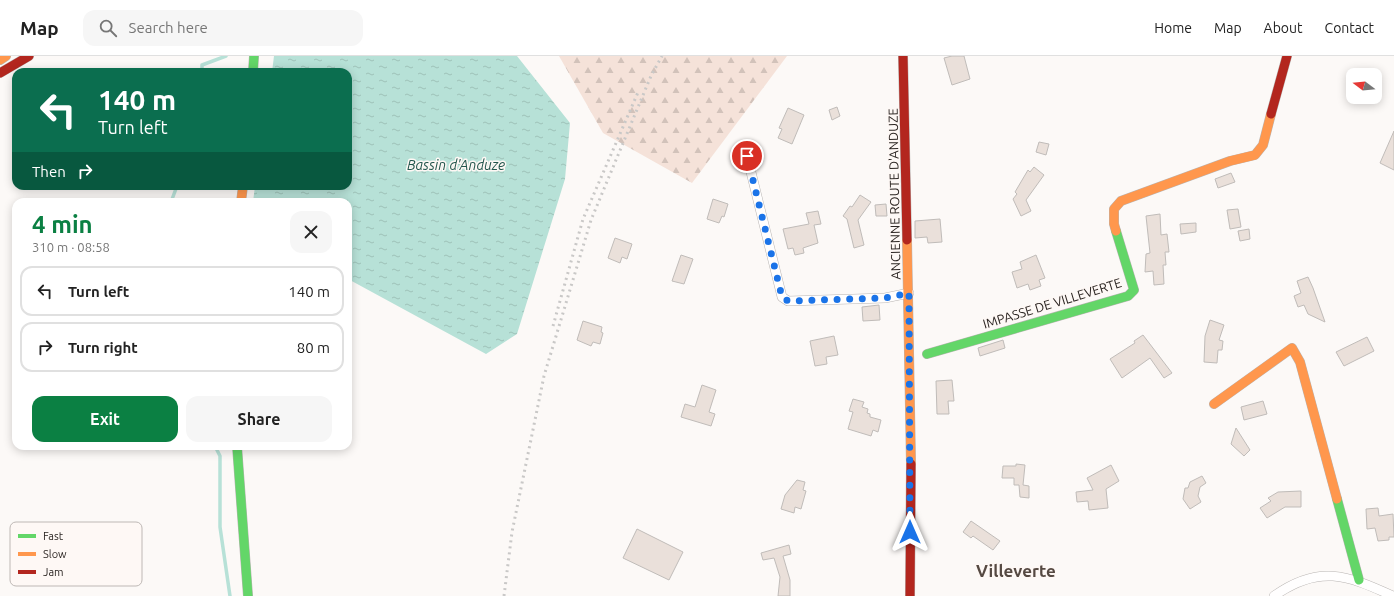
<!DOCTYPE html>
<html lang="en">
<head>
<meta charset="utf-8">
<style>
  body { margin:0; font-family:Ubuntu,sans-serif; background:#f6f6f6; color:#222; height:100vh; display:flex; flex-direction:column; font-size:15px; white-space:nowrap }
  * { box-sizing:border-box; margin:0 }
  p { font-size:13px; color:#767676 }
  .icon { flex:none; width:22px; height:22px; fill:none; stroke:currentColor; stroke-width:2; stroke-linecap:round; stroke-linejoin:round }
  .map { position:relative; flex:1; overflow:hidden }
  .details { position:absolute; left:12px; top:142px; width:340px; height:252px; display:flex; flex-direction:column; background:#fff; border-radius:12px; box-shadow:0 2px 10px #0003 }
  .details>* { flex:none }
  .guide { position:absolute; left:12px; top:12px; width:340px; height:122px; border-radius:12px; box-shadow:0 2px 10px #0003; background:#0b6e4f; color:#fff; overflow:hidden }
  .needle { width:26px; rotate:286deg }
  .tools { position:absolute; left:1346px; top:12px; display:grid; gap:8px }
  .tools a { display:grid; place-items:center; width:36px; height:36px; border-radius:8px; background:#fff; box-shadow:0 2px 10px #0003; font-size:20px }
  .pin { position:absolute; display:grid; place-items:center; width:34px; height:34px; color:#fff; margin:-17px; border:2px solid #fff; border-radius:50%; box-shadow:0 1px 4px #0007 }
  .me { position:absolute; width:44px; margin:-22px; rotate:0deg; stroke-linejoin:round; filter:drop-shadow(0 0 3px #0008) }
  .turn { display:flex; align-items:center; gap:14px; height:84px; padding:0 20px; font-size:18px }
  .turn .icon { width:52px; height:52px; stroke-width:2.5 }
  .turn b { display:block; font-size:28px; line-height:34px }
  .then { display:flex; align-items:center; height:38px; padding:0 20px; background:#0003; gap:8px; font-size:15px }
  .round { display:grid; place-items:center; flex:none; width:42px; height:42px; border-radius:12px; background:#f6f6f6 }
  .overview { display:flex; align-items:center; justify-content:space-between; height:68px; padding:0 20px }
  h1 { font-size:24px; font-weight:700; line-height:30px; color:#0b8043 }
  .primary-button { display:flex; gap:8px; margin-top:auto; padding:8px 20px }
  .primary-button a { flex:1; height:46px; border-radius:12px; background:#0b8043; color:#fff; font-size:16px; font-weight:700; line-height:46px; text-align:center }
  .primary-button a+a { background:#f6f6f6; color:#222 }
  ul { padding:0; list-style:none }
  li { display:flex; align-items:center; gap:12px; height:50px; margin:0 8px 6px; padding:0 12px; border:2px solid #e0e0e0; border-radius:12px }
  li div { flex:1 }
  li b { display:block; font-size:15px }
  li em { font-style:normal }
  header { display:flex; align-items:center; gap:24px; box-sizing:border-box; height:56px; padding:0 20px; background:#fff; border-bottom:1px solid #e0e0e0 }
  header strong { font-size:19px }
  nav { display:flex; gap:22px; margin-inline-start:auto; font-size:14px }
  .search { width:280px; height:36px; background:#f6f6f6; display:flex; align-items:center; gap:10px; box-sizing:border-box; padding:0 14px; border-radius:12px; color:#767676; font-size:15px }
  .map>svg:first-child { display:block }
</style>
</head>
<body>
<header>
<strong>Map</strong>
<div class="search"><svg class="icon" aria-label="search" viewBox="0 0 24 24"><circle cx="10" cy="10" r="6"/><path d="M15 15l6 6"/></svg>Search here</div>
<nav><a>Home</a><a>Map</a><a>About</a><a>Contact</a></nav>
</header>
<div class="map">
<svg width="1394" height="540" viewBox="0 0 1394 540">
  <defs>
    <pattern id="forest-firs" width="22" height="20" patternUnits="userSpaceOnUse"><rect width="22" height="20" fill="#f5e2d9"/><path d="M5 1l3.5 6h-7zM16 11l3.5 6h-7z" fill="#d2c2ba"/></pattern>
    <pattern id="water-ripples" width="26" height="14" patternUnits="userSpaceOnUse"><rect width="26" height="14" fill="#b7e1d7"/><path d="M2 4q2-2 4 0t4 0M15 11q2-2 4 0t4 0" fill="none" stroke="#9ec1b8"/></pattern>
  </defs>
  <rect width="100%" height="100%" fill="#fcf9f7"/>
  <path fill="url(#forest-firs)" d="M559,0h228l-95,127 -89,-50z"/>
  <path fill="url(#water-ripples)" d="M274,0h243l53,67 -5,56 -48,155 -31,20 -138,-75v-77h-95l2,-16h93v-114h-76z"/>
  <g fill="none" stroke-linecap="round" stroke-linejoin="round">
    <path stroke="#b7e1d7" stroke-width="3.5" d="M202,16v-7l24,-9
      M171,146l6,-16
      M215,390l5,10v71l10,69"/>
  </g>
  <path fill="#eae0da" stroke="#c0bcb9" d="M952,0h12l6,23 -18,6 -8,-27z
    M837,51l3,9 -8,4 -3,-10z
    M788,52l16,7 -12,29 -14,-6 4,-9 -3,-1z
    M1394,75v39l-14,-7z
    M1039,86l10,2 -3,11 -10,-3z
    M1034,111l10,8 -18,25 5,11 -10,5 -8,-17 4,-5 -2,-2 13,-22 2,2z
    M1231,117l4,9 -17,6 -3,-9z
    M860,139l11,7 -13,18 6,25 -10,3 -7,-29 -4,-3 7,-10 2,1z
    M713,143l15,5 -4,13 -2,-1 -3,7 -12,-4z
    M886,148l1,12h-11l-1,-11z
    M1238,153l3,18 -11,2 -3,-19z
    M818,155l3,13 -7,1 4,18 -15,5 1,5 -9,2 -2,-7 -5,1 -5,-20 26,-5 -3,-11z
    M1160,158l1,21 6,-1 2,18h-4l1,13h-3l1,19 -10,1 -1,-14 -8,1 1,-18 4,-1 -4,-37z
    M940,163l2,23 -14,1 -1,-6 -12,1v-17z
    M1196,167v9l-15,2 -1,-10z
    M1249,173l1,10 -10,2 -2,-10z
    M615,182l17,6 -5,15 -5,-2 -2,6 -12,-5z
    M681,199l12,4 -9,25 -12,-3z
    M1036,199l9,23 -6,2 2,6 -11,4 -2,-6 -11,4 -5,-16 10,-3 -2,-7z
    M1308,221l5,11 12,34 -17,-8 -4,-9 -6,2 -4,-11 7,-3 -4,-12z
    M879,249l1,15 -17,1 -1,-14z
    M1210,264l14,5 -5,15 4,1 -1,9h-4l-1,13 -13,-1 1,-26z
    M583,265l19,6 -1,5 2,1 -3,11 -7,-2 -2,4 -14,-6z
    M1143,279l29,38 -8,5 -14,-20 -28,20 -12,-19 25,-16 -1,-2z
    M834,280l4,19 -12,2 1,7 -12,2 -5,-25z
    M1367,281l7,14 -30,15 -8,-14z
    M1003,284l2,8 -25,8 -2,-8z
    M952,324l2,21h-6l1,13h-12l-1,-33z
    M702,329l14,5 -7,22 6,2 -4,12 -30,-9 4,-13 10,3z
    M853,343l11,3 -2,5 6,2 -1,4 3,1v3l11,3 -3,12 -5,-2 -2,6 -23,-7 5,-17 -4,-1z
    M1263,345l4,13 -23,6 -3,-13z
    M1236,372l14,22 -6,6 -13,-12z
    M1016,408l9,1 -2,20 6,1v12l-9,-1 -1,-12h-5v-7h-12l1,-12h13z
    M1111,409l8,16 -13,8 2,19 -19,2 -1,-9 -11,1 -1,-10 17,-2 -6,-12z
    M1202,420l4,7 -6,4 -2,9 3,6 -11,7 -7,-10 2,-11h3l2,-6z
    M797,424l8,2 -2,8 3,1 -5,18 -6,-2 -1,6 -13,-4 4,-14z
    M1301,435v16h-16l-18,11 -7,-10 11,-7 -3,-3 10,-6z
    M1378,452l1,8 14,-2 1,23h-5v3l-11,1 -3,-13 -8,1 -1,-20z
    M971,465l29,20 -7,9 -20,-14 -2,2 -8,-6z
    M637,473l46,23 -14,28 -46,-22z
    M789,489l2,9 -8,2 7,24v16h-12l2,-19 -6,-19 -11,2 -2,-7z"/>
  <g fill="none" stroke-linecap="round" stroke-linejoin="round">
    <g stroke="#b9b5b3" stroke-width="10">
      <path id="street" d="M747,100l35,141 6,4 97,-3 24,-5
        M1274,540c45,-32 73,-21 119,0"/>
    </g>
    <g stroke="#b9b5b3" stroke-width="10">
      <path id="fast" d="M253,16l1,-16
        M927,298l201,-58 6,-6 -18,-59
        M237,390l11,150
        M1337,443l22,81"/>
    </g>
    <g stroke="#b9b5b3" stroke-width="10">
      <path id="slow" d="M0,4l6,-4
        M241,146l2,-16
        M1116,175l-2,-7v-15l7,-8 109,-40 25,-6 8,-10 8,-31
        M907,184l4,224
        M1214,348l78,-56 8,14 37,137"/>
    </g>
    <g stroke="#b9b5b3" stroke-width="10">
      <path id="jam" d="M903,0l4,184
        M0,17l29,-17
        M1271,58l16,-58
        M910,540l1,-132"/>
    </g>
    <use href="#street" stroke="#fffefe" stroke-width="9"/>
    <use href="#fast" stroke="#63d668" stroke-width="9"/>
    <use href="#slow" stroke="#ff974d" stroke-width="9"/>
    <use href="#jam" stroke="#b3261e" stroke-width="9"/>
    <path stroke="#c9c8c7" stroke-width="3" stroke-dasharray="2 4" stroke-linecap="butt" d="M553,270l30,-107 56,-129
      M504,540l8,-64 32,-156 47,-156 60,-144 11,-20"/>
  </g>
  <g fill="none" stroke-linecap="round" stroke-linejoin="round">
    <path stroke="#1a73e8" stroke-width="7" stroke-dasharray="0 12.6" d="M747,100l35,141 6,4 97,-3 24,-5 1,239"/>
  </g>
  <g text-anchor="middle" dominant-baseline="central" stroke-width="3" stroke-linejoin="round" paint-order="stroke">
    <g font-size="13" fill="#2a2421" stroke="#fef8f5">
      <text transform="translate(894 138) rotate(-91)">ANCIENNE ROUTE D'ANDUZE</text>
      <text transform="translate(1052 247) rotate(-17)">IMPASSE DE VILLEVERTE</text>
    </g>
    <g font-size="14" font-style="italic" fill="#21554c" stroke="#fef8f5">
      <text x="456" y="109">Bassin d'Anduze</text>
    </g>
    <g font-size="17" font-weight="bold" fill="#554942" stroke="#fef8f5">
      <text x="1016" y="514">Villeverte</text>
    </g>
  </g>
  <rect x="10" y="466" width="132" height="64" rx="6" fill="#fef8f5" stroke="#beb8b5" stroke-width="1"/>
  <rect x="18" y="478" width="18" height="4" fill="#63d668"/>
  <rect x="18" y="496" width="18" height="4" fill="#ff974d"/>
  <rect x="18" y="514" width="18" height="4" fill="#b3261e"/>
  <g font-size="11" fill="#2a2421">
    <text x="43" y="484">Fast</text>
    <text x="43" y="502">Slow</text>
    <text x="43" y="520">Jam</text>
  </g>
</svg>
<div class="tools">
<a><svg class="needle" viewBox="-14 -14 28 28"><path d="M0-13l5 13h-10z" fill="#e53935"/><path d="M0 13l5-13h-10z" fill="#767676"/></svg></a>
</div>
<div class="pin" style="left:747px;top:100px;background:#d93025"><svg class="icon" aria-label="arrive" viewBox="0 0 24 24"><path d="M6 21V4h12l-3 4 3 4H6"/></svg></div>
<svg class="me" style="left:910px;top:476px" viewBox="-20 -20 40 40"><path d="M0-17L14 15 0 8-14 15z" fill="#1a73e8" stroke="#fff" stroke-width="4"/></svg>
<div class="guide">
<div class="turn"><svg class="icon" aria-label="left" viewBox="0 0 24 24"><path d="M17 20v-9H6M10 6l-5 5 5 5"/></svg><div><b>140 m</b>Turn left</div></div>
<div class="then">Then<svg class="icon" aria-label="right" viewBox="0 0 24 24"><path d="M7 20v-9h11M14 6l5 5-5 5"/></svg></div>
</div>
<section class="details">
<div class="overview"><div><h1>4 min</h1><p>310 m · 08:58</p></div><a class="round"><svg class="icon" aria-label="close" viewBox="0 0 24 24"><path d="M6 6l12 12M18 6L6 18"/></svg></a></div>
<ul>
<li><svg class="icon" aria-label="left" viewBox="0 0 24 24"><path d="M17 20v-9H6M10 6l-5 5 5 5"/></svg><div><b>Turn left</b></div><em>140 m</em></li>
<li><svg class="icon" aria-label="right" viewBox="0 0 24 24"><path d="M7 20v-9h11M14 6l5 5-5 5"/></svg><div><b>Turn right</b></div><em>80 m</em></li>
</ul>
<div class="primary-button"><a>Exit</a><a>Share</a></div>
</section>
</div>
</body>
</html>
